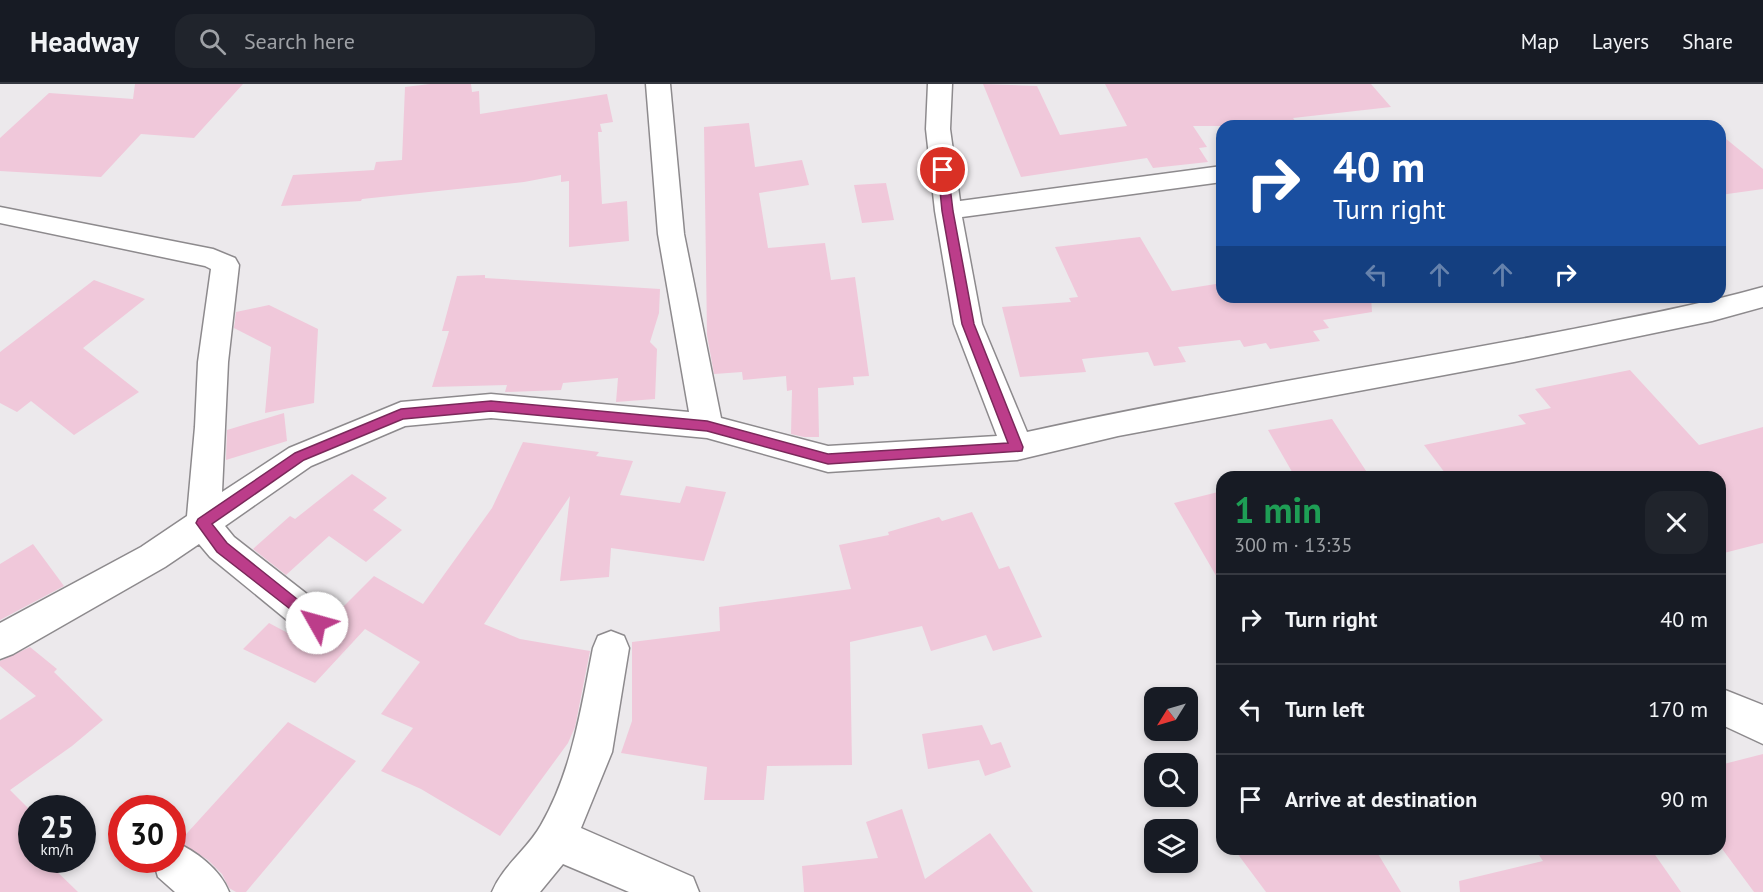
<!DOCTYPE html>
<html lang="en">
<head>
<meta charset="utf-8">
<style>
  body { margin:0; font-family:"PT Sans",sans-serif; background:#20242c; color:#f1f3f6; height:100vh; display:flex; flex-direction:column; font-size:22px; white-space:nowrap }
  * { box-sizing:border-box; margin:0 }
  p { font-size:20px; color:#9ea1a6 }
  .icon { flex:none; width:33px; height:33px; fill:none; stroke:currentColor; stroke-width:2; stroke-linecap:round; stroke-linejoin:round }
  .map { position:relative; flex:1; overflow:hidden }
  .sheet { position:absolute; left:1216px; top:387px; width:510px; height:384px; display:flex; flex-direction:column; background:#171b24; border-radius:18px; box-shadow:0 3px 9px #0003 }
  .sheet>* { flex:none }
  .banner { position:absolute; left:1216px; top:36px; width:510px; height:183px; border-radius:18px; box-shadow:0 3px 9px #0003; background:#1a4fa0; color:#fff; overflow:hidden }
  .needle { width:39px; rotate:233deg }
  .buttons { position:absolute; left:1144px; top:603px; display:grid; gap:12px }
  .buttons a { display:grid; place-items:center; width:54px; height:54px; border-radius:12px; background:#171b24; box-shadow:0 3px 9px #0003; font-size:30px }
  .speed { position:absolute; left:18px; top:711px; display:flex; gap:12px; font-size:30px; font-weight:700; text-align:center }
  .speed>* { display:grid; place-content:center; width:78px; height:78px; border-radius:50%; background:#171b24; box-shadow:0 3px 9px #0003; line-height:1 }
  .speed small { font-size:15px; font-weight:400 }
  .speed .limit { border:9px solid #d22; background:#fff; color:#111 }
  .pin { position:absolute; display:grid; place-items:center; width:51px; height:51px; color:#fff; margin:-26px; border:3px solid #fff; border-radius:50%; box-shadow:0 2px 6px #0007 }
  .me { position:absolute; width:66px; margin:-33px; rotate:308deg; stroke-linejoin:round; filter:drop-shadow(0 0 4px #0008) }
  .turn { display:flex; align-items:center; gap:21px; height:126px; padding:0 18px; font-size:27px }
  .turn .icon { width:78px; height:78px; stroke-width:2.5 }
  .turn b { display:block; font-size:42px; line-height:51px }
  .lanes { display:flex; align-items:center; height:57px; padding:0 18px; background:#0003; justify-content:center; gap:30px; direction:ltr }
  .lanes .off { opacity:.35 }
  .round { display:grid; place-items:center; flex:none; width:63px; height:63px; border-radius:18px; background:#20242c }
  .summary { display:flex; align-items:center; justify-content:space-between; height:102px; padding:0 18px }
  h1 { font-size:36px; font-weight:800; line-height:45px; color:#1e9e55 }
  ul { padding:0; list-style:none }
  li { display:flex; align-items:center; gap:18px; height:90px; padding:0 18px; border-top:2px solid #363941 }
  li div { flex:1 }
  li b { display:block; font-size:22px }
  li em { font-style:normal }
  header { display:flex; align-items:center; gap:36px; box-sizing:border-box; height:84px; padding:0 30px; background:#171b24; border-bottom:2px solid #363941 }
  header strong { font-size:28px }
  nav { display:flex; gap:33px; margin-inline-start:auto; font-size:21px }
  .search { width:420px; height:54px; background:#20242c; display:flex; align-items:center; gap:15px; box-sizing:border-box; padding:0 21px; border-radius:18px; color:#9ea1a6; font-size:22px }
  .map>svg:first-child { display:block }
</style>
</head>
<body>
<header>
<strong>Headway</strong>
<div class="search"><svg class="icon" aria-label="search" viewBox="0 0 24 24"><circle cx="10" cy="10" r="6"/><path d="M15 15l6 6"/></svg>Search here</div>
<nav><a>Map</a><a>Layers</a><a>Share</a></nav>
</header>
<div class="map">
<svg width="1763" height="808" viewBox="0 0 1763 808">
  <rect width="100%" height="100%" fill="#ece9ec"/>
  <path fill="#f0c8da" d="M135,0h108l-49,54 -53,-4 -40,43 -101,-6v-33l49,-45 84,6z
    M430,0h41l1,8 7,-1 1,23 127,-20 6,28 -13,2 2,8h-4l4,72 25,-3 2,40 -60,6v-66l-8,1v-7l-37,7 -162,17 -1,2 -80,5 12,-31 81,-5 2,-8 26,-2 3,-73z
    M983,0l54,2 23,49 67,-9 -22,-42h266l20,23 -98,11 6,8h-106l14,21 -8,1 9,14 -55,6 -6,-10 -126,19z
    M749,39l6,44 47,-7 7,25 -50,8 9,55 57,-5 6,37 24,-3 14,99 -16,1 1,8 -36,3 1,49h-15l-13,-3 1,-44 -5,1 -1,-15 -43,4 -1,-8 -28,2 -7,-39 -3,-208z
    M1720,50l43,35v20l-43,6z
    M886,99l8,37 -32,3 -8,-38z
    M1140,153l32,54 50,-8v14h149l1,15 -49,8 6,8 -16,3 7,10 -50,8 -4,-6 -22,4 -4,-7 -62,7 8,15 -32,4 -6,-14 -66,7 4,13 -66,5 -18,-70 69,-5 -2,-4 9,-1 -23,-50z
    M485,191v3l175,11 -1,24 -9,29 7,7 -2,50 -39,3 2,-24 -55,5 -2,7 -56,2 2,-7 -75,2 17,-56h-7l15,-55z
    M94,196l51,19 -62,49 56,44 -65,43 -43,-34 -14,11 -17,-9v-51z
    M269,221l49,24 -4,74 -49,10 6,-66 -37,-19 2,-16z
    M1630,286l69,75 64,-18v116l-43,11v-77h-272l-24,-32 102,-21 -8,-9 33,-7 -16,-19z
    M284,329l3,28 -61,19 1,-30z
    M1332,335l38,58h-75l-27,-47z
    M523,358l76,10 -3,4 37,5 -13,34 60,8 6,-17 40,6 -22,69 -93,-13 -2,29 -49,4 10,-85 -86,128 36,15 70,12 -15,76 -7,16 -68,93 -79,-47 -40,-18 32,-43 -32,-14 39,-52 -55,-33 -50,54 -72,-34 26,-26 32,17 3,-3 14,4 13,-5 6,-12 -3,-8 40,-40 49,28 69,-96z
    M352,390l35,24 -14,12 29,20 -36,32 -37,-26 -43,39 -33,-26 37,-33 5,3z
    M1222,407v95l-48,-83z
    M972,428l27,57 10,-3 33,71 -49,14 -7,-16 -55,16 -9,-25 -72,16 2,123 -85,1 -3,34h-60l3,-33 -86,-14 11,-32v-79l88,-11 -1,-24 132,-18 -12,-44 50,-10 -1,-3 51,-15 3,4z
    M33,460l31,42 -64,34v-56z
    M30,563l27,22 -3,3 49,48 -31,26 -62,44 22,22v48h13l33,32h-78v-172l36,-24 -36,-30v-5z
    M288,638l68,39 -110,131h-10l-7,-4 -7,-14 -14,-14 -29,-18z
    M982,641l9,20 10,-3 10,25 -26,9 -6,-16 -51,9 -6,-35z
    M1763,670v138h-9l-34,-46v-81z
    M902,725l23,70 65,-46 43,59h-229l-2,-26 76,-8 -12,-36z
    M1234,765h141l26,43h-135z
    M1535,765h116l30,43h-221l-1,-11 84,-20z"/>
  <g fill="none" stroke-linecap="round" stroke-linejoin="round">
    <g stroke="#8d8a8d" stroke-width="3">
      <path id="minor" d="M646,0h24l14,150 37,184 107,28 169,-10 -43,-112 -19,-113 -9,-82 2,-45h24l-2,45 10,72 262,-35v16l-260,35 20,107 45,108c179,-40 361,-67 541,-102 65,-13 131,-25 195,-43v20l-51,14 -198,41 -396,74 -101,24 -189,12 -121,-34 -216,-20 -86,8 -94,40 -86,60 9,11 96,75 5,11 -5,11 -13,5 -13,-5 -94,-77 -11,-13 -34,23 -152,87 -13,5v-36l141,-76 46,-31 8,-89 3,-65 13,-93 -6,-3 -205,-43v-16l213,42 22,9 4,7 -11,97 -6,130 67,-44 112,-46 90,-8 198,18 -31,-178z
        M611,547l13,5 5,12 -17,104 -31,76 112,49 6,15h-70l-66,-28 -23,28h-48c11,-27 35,-42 49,-67 31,-54 40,-116 52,-177l5,-12z
        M1720,604l43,17v39l-43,-20z
        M173,757c23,10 47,28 56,51h-54l-17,-15 -5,-17h19z"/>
    </g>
    <use href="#minor" fill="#fff" fill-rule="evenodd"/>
  </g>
  <path fill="#bc3d8a" stroke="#7a285a" stroke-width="1.5" d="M943,83l5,3 5,41 21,113 49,123 -1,4 -194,13 -121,-33 -216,-20 -88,8 -99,41 -92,64 15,19 95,76 3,4 -3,5 -5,2 -100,-78 -21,-29 2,-4 97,-66 106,-44 90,-8 216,20 121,33 180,-11 -46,-119 -20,-113 -4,-41z"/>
</svg>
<div class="buttons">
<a><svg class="needle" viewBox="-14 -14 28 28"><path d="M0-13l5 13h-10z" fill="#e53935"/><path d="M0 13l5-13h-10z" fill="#9ea1a6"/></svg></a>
<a><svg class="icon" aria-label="search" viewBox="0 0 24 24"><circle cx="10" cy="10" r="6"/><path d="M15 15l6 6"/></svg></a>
<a><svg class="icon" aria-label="layers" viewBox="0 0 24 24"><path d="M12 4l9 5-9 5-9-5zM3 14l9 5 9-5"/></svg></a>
</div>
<div class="speed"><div>25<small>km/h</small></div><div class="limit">30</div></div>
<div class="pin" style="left:943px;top:86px;background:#d93025"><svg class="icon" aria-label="arrive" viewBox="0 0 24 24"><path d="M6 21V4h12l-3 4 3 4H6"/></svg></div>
<svg class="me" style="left:317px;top:539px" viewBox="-20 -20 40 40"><circle r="19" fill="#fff"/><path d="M0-13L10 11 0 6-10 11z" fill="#bc3d8a"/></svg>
<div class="banner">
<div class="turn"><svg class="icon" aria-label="right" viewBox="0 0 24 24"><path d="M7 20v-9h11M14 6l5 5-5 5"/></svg><div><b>40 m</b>Turn right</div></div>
<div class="lanes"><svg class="icon off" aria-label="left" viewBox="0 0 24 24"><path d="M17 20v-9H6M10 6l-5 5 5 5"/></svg><svg class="icon off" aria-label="ahead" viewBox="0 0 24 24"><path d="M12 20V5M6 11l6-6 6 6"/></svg><svg class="icon off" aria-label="ahead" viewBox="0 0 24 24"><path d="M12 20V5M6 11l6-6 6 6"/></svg><svg class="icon" aria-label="right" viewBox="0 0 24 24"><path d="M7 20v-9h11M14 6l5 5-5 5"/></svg></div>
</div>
<section class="sheet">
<div class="summary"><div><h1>1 min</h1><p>300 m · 13:35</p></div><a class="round"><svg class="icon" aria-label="close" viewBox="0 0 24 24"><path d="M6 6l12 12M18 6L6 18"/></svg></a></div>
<ul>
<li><svg class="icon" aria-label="right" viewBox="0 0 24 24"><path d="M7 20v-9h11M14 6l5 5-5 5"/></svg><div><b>Turn right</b></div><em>40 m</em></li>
<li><svg class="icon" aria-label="left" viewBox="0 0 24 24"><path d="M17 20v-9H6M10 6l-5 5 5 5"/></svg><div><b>Turn left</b></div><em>170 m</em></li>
<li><svg class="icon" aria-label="arrive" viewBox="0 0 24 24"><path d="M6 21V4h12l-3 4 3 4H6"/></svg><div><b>Arrive at destination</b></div><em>90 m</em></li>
</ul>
</section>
</div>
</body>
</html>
